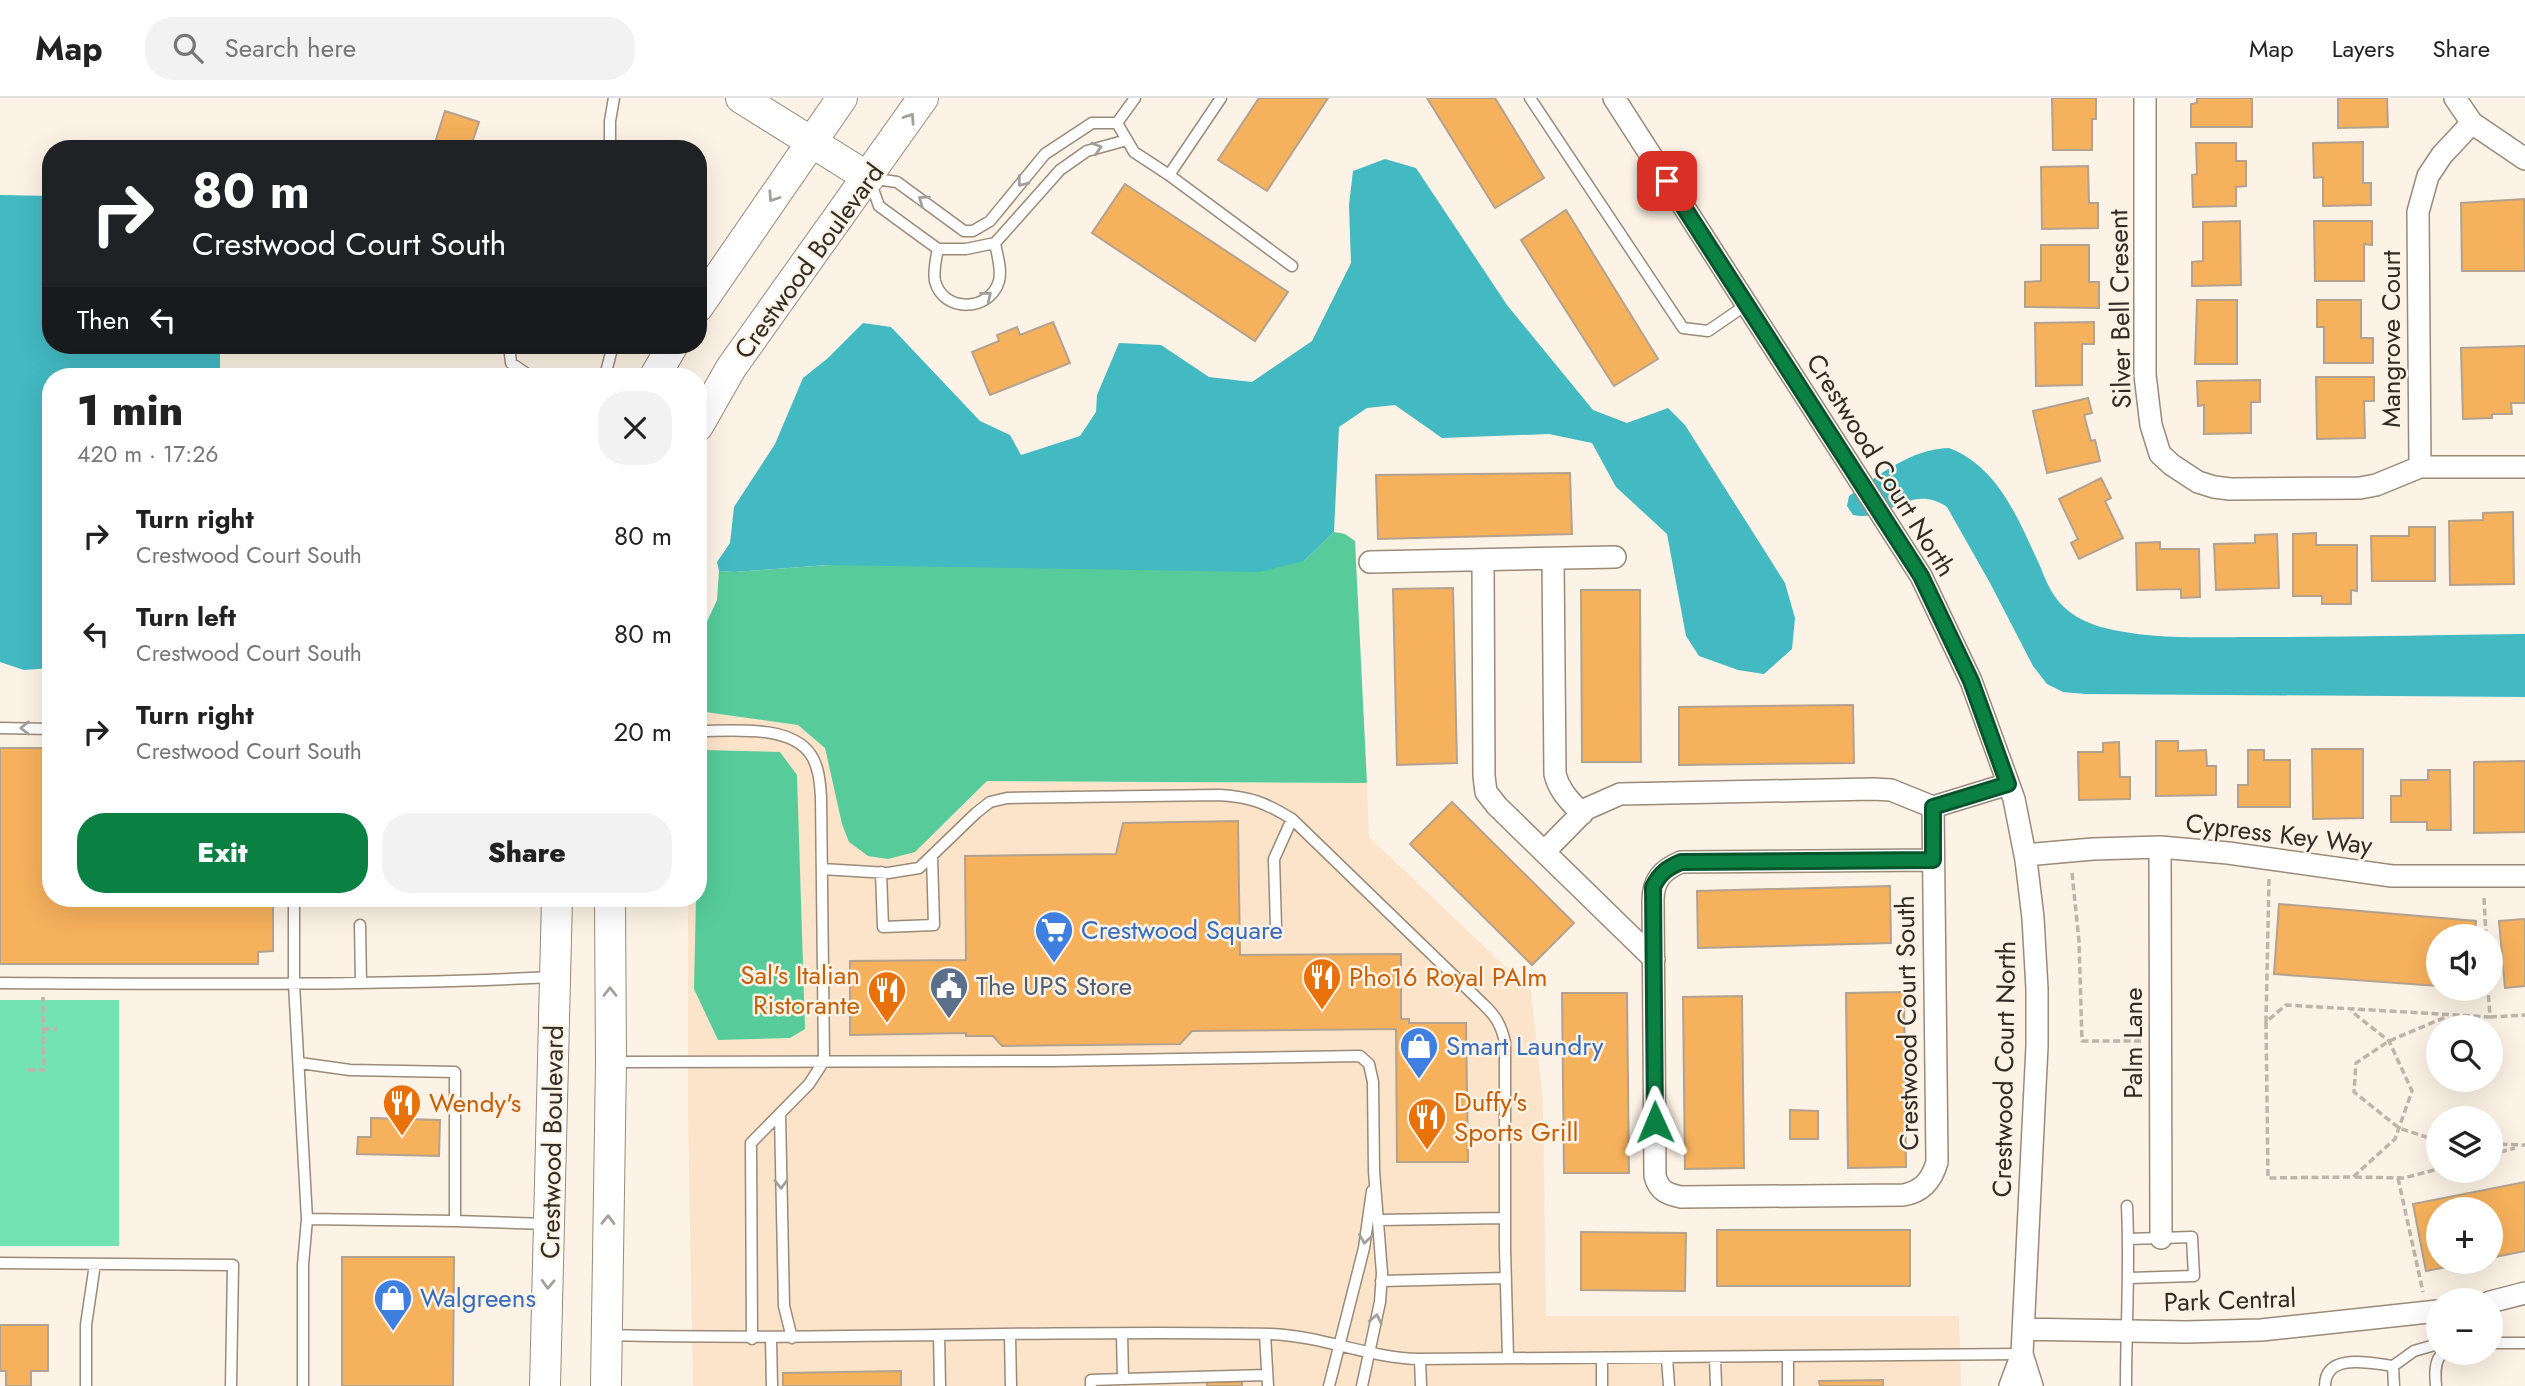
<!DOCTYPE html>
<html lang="en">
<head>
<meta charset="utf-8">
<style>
  body { margin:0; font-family:Jost,sans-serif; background:#f2f2f2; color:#222; height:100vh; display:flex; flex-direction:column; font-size:26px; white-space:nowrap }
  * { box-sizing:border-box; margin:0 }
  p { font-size:23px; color:#767676 }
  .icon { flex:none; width:38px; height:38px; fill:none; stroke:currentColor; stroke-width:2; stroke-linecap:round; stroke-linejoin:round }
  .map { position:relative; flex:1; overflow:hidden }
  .sheet { position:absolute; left:42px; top:270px; width:665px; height:539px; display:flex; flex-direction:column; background:#fff; border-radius:28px; box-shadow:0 7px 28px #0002 }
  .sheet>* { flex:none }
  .hud { position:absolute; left:42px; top:42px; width:665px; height:214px; border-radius:28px; box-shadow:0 7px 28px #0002; background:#202124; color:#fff; overflow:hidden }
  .buttons { position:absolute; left:2426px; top:826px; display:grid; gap:14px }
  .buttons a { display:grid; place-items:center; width:77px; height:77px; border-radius:50%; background:#fff; box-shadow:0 7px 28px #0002; font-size:35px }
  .pin { position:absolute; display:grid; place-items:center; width:60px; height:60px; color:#fff; margin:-30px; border-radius:14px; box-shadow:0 4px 10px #0006 }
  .me { position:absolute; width:77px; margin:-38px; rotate:359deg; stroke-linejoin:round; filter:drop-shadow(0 0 5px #0008) }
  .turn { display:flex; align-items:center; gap:24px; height:147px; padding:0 35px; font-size:32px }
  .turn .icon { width:91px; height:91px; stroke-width:2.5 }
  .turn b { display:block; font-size:49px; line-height:60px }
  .then { display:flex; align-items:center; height:66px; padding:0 35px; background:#0003; gap:14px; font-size:26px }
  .round { display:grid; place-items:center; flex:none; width:74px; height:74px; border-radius:28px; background:#f2f2f2 }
  .head { display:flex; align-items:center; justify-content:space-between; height:119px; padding:0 35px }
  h1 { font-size:42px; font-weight:800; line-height:52px }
  .primary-button { display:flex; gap:14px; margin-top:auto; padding:14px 35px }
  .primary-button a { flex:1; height:80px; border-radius:28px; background:#0b8043; color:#fff; font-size:28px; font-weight:800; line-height:80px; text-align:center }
  .primary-button a+a { background:#f2f2f2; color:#222 }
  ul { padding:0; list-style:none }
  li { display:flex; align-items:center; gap:21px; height:98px; padding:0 35px }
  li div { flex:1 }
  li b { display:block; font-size:26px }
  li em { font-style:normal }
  header { display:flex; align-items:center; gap:42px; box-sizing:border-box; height:98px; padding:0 35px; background:#fff; border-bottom:2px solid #e0e0e0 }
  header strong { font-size:33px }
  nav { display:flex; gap:38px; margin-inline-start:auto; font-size:24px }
  .search { width:490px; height:63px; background:#f2f2f2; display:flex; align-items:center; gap:18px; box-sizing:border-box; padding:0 24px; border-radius:28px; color:#767676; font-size:26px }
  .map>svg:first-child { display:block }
</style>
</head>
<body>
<header>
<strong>Map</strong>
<div class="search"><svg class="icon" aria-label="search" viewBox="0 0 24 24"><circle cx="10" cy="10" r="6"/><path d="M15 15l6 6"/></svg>Search here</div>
<nav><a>Map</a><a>Layers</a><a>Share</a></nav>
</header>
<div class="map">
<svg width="2525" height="1288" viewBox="0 0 2525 1288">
  <rect width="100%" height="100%" fill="#fcf2e5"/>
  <path fill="#fce4ca" d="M698,613l100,13 27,24 17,76 99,4 46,-47 380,2 2,54 162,154 12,110 3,215h413l2,70h-1268l-5,-268v-220h10z"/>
  <path fill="#73e3b1" d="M0,902h119v246h-119z"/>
  <path fill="#57cc9a" d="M1334,434l11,2 10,7 12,242 -380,-2 -72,71 -27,7 -20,-3 -19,-14 -7,-18 -17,-76 -27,-23 -100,-14v-59l6,-24 13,-28 2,-29 15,1 94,-7 476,-4z
    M701,652l79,2 17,23 8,254 -15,9 -72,2 -24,-51 2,-91h2z"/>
  <path fill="#43b9c2" d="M1385,61l31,9 91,137 45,55 41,50 34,13 41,-15 17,17 100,158 10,35 -3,31 -28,25 -26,-4 -39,-14 -13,-20 -19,-102 -51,-47 -24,-44 -43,-9 -107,4 -47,-33 -28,3 -28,19 -5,105 -30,29 -45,11 -431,-7 -94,7 -15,-1 -2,-9 13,-19 4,-36 41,-63 28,-66 25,-20 35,-35 28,4 89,94 30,14 11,20 59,-19 16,-24 1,-17 22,-52 42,2 48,32 43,5 60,-41 39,-78 -2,-58 4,-34z
    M0,97l51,1v149h169v31h-169v292l-27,2 -24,-8z
    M1949,350c50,19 70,73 91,118 6,15 12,30 24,41 10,10 24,16 37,20 48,13 103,10 153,10 91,0 181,-2 271,-3v63l-440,-3 -22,-2 -16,-8 -14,-18 -43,-83 -43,-76c-37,-25 -59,16 -94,8l-6,-9 2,-10c30,-21 62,-47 100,-48z"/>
  <path fill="#f6b15c" stroke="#b3a28f" stroke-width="2" d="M1259,0h69l-61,93 -49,-31z
    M1427,0h68l49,80 -49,30z
    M2052,0h44v21h-4v31h-39z
    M2197,0h55v29h-61v-23l6,-1z
    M2338,0h49l1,29 -50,1z
    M445,13l34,11 -9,27h-37z
    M284,44l20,4v3h-21z
    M2363,44v41h8v22l-48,1v-29l-9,1 -1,-35z
    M2196,45h40v18h10v25l-10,1v19l-43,1 -1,-32 5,-1z
    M2088,68l1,37h9v25l-56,1 -1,-62z
    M1125,86l163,108 -33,49 -163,-108z
    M2524,101l1,72h-63l-1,-68z
    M1566,112l92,149 -44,27 -93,-146z
    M2240,123l1,64 -49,1v-24l11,-1v-39z
    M2314,123h58v24l-8,-1v37h-49z
    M2041,147h48v37h10v26l-74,-1v-25l16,-1z
    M2197,202h40v64h-42z
    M2317,202h44v38h12v25h-49v-36h-7z
    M1053,224l17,41 -80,32 -18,-43 27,-11 -2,-6 20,-8 3,8z
    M2094,224v22h-12v41l-46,1 -1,-63z
    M2525,248v57h-14l1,11h-20v4l-29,1 -2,-71z
    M2316,279h58v24h-10l1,37 -48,1z
    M2260,282v22h-9v31l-47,1v-29l-6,1 -1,-25z
    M2088,300l4,15 -8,2 7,26 4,-1 5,21 -53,12 -14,-62z
    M1570,375l2,61 -194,5 -2,-64z
    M2101,380l10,20 -6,3 18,37 -44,21 -8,-16 7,-4 -19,-40z
    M2513,414l1,72 -64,1 -1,-64 34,-1v-7z
    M2409,429h26v54h-63l-1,-45h38z
    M2316,435v12h41v46l-6,-1v14h-29v-8h-29v-62z
    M2277,436l2,54 -63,2 -2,-46 41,-1v-8z
    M2160,444v7h39l1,48 -19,1v-9l-44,1 -1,-47z
    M1453,490l4,175 -60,2 -4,-176z
    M1581,492h59l1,172h-59z
    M1853,607l1,58 -175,2v-58z
    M2156,643h22v10l28,-1 1,16h9v29l-60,1z
    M2119,644l1,35h10v22l-51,1 -1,-48h25v-9z
    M0,650h51v150h222v53l-15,1v12h-258z
    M2312,651h51v69l-50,1z
    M2248,652h16v10h26v47h-52v-22h10z
    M2525,663v71l-51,1v-71z
    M2428,672h22l1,60h-24v-8h-36v-26h10v-16h27z
    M1452,704l122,121 -42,42 -122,-121z
    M1238,723l2,134 161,-1v65h8v4h57l2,139h-71l-1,-133 -204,2 -12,13 -178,2 -9,-10h-27v-3l-116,2v-74l116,-1 -1,-104 151,-2 7,-31z
    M1890,788l1,57 -193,5 -1,-57z
    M2279,806l197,17 -1,15h-37v50l-164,-12z
    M2525,821v67l-20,2 -6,-67z
    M1904,894l2,175 -58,1 -2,-175z
    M1562,895h65l2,180h-65z
    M1742,898l2,172 -59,1 -2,-172z
    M1790,1012l28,1v28h-28z
    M371,1020l69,2 -1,36 -82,-2 1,-17h13z
    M2525,1084v69l-35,7v-49h-52v53h35l-47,9 -13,-67z
    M1717,1132h193v56h-193z
    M1581,1134l105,1 -1,58 -104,-1z
    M342,1159h112l-1,129h-111z
    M0,1227h48v46h-17v15h-25v-15h-6z
    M901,1273v15h-118v-13z
    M1883,1282v6h-63l-1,-5z
    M1242,1283v5h-35v-4z"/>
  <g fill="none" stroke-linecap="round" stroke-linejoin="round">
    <g stroke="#9a8a78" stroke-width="13">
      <path id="lane" d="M1530,0l153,230 25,3 38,-26
        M1117,25h-25l-47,31 -55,67 -17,10h-9l-67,-49 -28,-4 10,28 41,30 18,13h28l29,-6 65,-73 27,-19 40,-11
        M1117,25l17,29 35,23 52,-77
        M1117,25l18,-25
        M610,51v-28l4,-23
        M1169,77l123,91
        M938,151c-2,10 -5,21 -3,32 8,32 55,31 64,0 3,-12 -2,-26 -4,-38
        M509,247l2,18 19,13
        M605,278l8,-31
        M0,630l51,1
        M698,633c33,0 93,-7 113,24 8,12 9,28 10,42l3,264 -15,23 -58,59 1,196
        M822,771l66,4 31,-5 57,-55 14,-11 17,-4 213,-3c31,2 46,8 72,24l191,185c13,12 18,21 22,38v207l3,109
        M881,774l2,55 51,-2 -2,-69
        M294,800v86l13,235 -4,46v121
        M360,827l1,58
        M1276,829l-2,-68 18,-40
        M0,885c184,1 369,3 553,-6
        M611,964l443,-1 306,-5 9,8 4,18 1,89 8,102 -2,29 -18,84
        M300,965l50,7 105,2v149l-148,-2
        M780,1017l4,191 8,32
        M1379,1122l125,-2
        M455,1123l92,3
        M2128,1141l64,-2 2,39 -65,2
        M0,1165l233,2 -2,121
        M1381,1183l125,-3
        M1265,1236l3,52
        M607,1237c221,6 443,-6 664,-1 51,2 98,24 149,25l602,-5
        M939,1237l1,51
        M1010,1237l1,51
        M771,1240l1,48
        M2490,1245h35
        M1788,1258v30
        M1715,1259l1,29
        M1667,1260l2,28
        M1420,1261l1,27
        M2393,1268l21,-15 24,-7
        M1123,1281l144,-4
        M86,1288v-61l9,-61
        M1091,1288v-6l32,-1 -1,-45
        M1329,1288l35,-138 8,-57
        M1602,1288v-28
        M2126,1288c0,-60 4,-119 1,-180
        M2325,1288c0,-34 46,-23 68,-20l1,20
        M2436,1288c-1,-11 -2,-26 7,-33"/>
    </g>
    <g stroke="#9a8a78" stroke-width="24">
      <path id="street" d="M1614,0l307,478 50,105 43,118 12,61 7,58 4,71v57l-15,308 -12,32
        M2145,0v277l6,50 9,29 12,11 26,17 16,5 16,2 130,-1 16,-3 44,-18h105
        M2455,0l17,25 53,36
        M2420,369l-2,-255 10,-36 14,-21 30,-32
        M1553,461l2,215c4,17 15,27 27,40
        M1483,462l1,216 2,16 11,14 157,153
        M1370,464l245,-5
        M2160,749l1,391
        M1544,754l42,-43 34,-15 253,-5 18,1 42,17 75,-23
        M2025,757l68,-6 67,-2 68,6 164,23h133
        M1933,762l-252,2c-19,8 -28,18 -28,39l2,275c4,15 12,18 26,21l222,-2c19,-3 29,-15 34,-33l-4,-355
        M2490,1204l35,-9
        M2024,1231l162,3 75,-2 177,-19
        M2022,1256l10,32"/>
    </g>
    <g stroke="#9a8a78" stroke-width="32">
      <path id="secondary" d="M741,0l128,80
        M698,209l144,-209
        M655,278l18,-31
        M698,328l33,-58 192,-270
        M545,1288l12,-488
        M606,1288l5,-324 -1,-164"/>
    </g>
    <path stroke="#beb5aa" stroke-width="3.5" stroke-dasharray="7 3.5" stroke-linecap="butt" d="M2072,775l7,68 3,100h59
      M2269,781l-3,143 20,-17 204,12 -2,-28
      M2484,800l2,38
      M2490,919l35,-2
      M2266,924l2,156 85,-1 42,-38 17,-48 -23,-50 -38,-30
      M43,931h14
      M28,972h16l-1,-73
      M2438,1043l-39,-13 -45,-36 2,-29 33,-22 59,-25
      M2490,1046l35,1
      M2490,1057l25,-7
      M2355,1079l49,1 34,-9
      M2398,1080l25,114"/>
    <use href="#lane" stroke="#fff" stroke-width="10"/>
    <use href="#street" stroke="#fff" stroke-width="21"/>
    <use href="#secondary" stroke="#fff" stroke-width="30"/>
  </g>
  <defs><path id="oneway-chevron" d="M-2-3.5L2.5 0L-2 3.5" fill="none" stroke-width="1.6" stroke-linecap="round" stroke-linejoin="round" transform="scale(1.75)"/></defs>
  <g stroke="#a3a09c">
    <use href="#oneway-chevron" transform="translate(910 20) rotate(-56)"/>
    <use href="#oneway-chevron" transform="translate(1097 50) rotate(-17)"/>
    <use href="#oneway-chevron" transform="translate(1022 84) rotate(129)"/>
    <use href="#oneway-chevron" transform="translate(773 99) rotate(124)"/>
    <use href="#oneway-chevron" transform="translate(923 102) rotate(-144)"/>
    <use href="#oneway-chevron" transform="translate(987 198) rotate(-39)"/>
    <use href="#oneway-chevron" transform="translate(25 630) rotate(-180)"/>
    <use href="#oneway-chevron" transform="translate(610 894) rotate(-90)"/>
    <use href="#oneway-chevron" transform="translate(781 1086) rotate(89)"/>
    <use href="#oneway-chevron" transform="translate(608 1122) rotate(-89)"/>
    <use href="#oneway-chevron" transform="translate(1365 1141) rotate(98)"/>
    <use href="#oneway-chevron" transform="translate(548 1186) rotate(92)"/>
    <use href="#oneway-chevron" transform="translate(1376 1221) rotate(-78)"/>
  </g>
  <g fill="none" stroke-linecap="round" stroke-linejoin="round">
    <g stroke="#07532c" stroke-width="18">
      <path id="route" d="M1655,1024l-2,-235c7,-14 14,-19 28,-25l252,-2v-53l75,-23 -37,-103 -50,-105 -254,-395"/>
    </g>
    <use href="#route" stroke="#0b8043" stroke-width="12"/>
  </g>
  <defs>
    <g id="supermarket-pin" transform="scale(2.0125)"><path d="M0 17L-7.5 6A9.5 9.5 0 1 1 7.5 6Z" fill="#3f7fe0" stroke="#fcf2e5"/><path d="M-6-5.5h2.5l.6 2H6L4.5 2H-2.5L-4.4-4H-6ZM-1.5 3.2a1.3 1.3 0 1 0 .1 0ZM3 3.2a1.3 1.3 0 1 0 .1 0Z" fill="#fff"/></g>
    <g id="restaurant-pin" transform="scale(2.0125)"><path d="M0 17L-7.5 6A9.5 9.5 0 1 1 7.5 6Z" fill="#e8710a" stroke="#fcf2e5"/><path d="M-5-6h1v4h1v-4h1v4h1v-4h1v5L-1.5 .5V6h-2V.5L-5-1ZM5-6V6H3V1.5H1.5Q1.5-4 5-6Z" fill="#fff"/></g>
    <g id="civic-pin" transform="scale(2.0125)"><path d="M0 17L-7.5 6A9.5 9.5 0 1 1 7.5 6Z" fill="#5c6f8a" stroke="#fcf2e5"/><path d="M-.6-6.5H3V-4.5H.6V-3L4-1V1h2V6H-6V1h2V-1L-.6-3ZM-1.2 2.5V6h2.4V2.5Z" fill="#fff"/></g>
    <g id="shop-pin" transform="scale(2.0125)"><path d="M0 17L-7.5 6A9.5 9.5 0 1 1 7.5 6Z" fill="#3f7fe0" stroke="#fcf2e5"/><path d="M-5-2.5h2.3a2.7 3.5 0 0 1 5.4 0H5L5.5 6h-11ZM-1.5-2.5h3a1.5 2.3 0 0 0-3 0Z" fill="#fff"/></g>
  </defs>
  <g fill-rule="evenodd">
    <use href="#supermarket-pin" x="1054" y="832"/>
    <use href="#restaurant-pin" x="1322" y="879"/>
    <use href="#civic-pin" x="949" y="888"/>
    <use href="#restaurant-pin" x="887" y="892"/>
    <use href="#shop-pin" x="1419" y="948"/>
    <use href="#restaurant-pin" x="402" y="1005"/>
    <use href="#restaurant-pin" x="1427" y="1019"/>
    <use href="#shop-pin" x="393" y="1200"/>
  </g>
  <g text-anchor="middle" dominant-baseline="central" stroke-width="5" stroke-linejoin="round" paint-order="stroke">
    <g font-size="26" fill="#322b23" stroke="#fcf2e5">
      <text transform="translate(809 163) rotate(-54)">Crestwood Boulevard</text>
      <text transform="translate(2120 211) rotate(-91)">Silver Bell Cresent</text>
      <text transform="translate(2391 241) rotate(-90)">Mangrove Court</text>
      <text transform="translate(1881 367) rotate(58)">Crestwood Court North</text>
      <text transform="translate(2279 736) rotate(7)">Cypress Key Way</text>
      <text transform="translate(1907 925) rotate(-91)">Crestwood Court South</text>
      <text transform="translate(2133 945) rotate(-90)">Palm Lane</text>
      <text transform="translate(2004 971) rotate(-89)">Crestwood Court North</text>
      <text transform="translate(552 1044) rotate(-89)">Crestwood Boulevard</text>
      <text transform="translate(2230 1202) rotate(-2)">Park Central</text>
    </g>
    <g font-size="26" fill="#366cbe" stroke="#fcf2e5" text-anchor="start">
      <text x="1081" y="832">Crestwood Square</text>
      <text x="1446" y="948">Smart Laundry</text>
      <text x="420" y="1200">Walgreens</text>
    </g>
    <g font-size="26" fill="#c56008" stroke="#fcf2e5" text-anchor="start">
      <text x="860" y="877" text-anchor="end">Sal's Italian<tspan x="860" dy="30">Ristorante</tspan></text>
      <text x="1349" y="879">Pho16 Royal PAlm</text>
      <text x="1454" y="1004">Duffy's<tspan x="1454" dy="30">Sports Grill</tspan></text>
      <text x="429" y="1005">Wendy's</text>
    </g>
    <g font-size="26" fill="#4e5e75" stroke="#fcf2e5" text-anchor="start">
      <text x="976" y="888">The UPS Store</text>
    </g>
  </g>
</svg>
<div class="buttons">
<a><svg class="icon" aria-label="sound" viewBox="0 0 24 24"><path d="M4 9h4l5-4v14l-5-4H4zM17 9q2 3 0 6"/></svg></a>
<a><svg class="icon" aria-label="search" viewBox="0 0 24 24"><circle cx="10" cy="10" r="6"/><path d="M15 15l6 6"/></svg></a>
<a><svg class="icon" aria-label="layers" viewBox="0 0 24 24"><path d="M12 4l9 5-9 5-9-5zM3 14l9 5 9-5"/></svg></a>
<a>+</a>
<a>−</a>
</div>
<div class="pin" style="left:1667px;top:83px;background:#d93025"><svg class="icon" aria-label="arrive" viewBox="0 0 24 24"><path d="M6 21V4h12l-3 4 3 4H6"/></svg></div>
<svg class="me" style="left:1655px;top:1024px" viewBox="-20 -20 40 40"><path d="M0-17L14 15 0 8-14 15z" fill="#0b8043" stroke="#fff" stroke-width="4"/></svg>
<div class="hud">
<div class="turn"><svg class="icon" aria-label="right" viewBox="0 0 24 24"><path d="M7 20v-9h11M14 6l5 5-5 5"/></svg><div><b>80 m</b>Crestwood Court South</div></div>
<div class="then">Then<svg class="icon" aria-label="left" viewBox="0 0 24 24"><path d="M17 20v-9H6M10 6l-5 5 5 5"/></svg></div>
</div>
<section class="sheet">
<div class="head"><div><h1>1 min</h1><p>420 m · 17:26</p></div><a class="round"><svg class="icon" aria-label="close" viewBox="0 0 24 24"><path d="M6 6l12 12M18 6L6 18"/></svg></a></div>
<ul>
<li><svg class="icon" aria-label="right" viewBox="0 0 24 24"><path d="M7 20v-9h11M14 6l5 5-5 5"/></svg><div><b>Turn right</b><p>Crestwood Court South</p></div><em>80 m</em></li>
<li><svg class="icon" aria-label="left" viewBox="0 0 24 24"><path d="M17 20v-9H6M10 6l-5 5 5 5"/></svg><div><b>Turn left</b><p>Crestwood Court South</p></div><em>80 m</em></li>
<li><svg class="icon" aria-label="right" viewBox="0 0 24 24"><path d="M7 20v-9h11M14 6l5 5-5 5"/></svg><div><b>Turn right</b><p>Crestwood Court South</p></div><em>20 m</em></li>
</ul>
<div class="primary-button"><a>Exit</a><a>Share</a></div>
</section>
</div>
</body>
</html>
